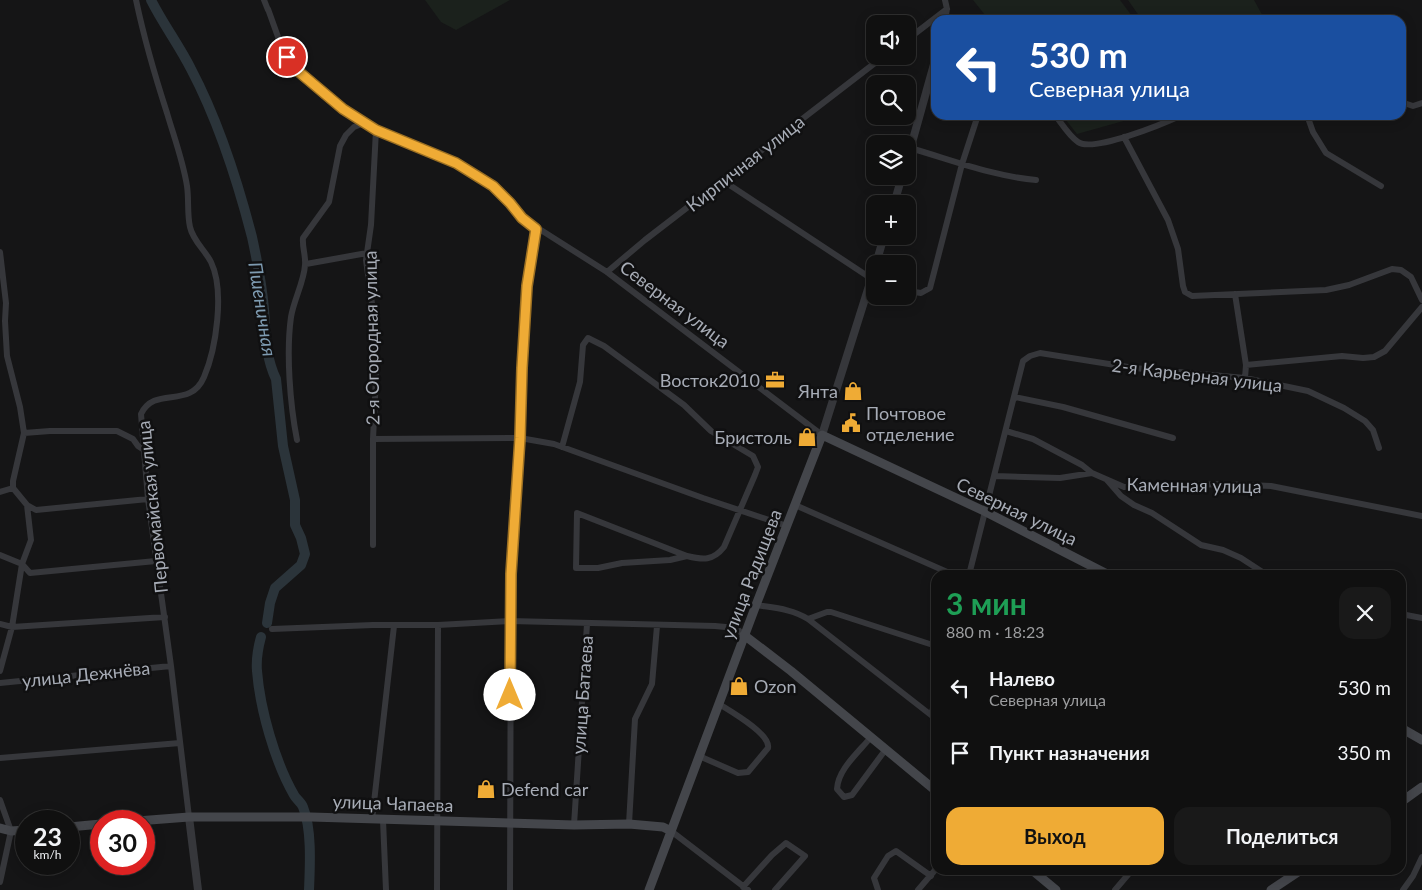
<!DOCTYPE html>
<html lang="ru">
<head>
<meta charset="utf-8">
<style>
  body { margin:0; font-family:Lato,sans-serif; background:#191919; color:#f1f3f6; height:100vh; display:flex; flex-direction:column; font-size:19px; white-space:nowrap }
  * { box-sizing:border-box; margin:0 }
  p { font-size:16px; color:#9c9d9f }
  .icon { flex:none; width:28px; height:28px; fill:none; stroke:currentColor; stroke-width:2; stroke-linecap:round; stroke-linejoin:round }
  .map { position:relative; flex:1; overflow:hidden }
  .side { position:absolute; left:931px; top:570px; width:475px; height:305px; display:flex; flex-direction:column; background:#101010; border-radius:15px; box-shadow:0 2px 12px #0003,0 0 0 1px #303030 }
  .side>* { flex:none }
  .hud { position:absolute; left:931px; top:15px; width:475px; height:105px; border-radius:15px; box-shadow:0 2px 12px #0003,0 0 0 1px #303030; background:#1a4fa0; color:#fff; overflow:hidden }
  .fabs { position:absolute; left:866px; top:15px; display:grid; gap:10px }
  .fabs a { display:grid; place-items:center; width:50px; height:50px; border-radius:10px; background:#101010; box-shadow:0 2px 12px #0003,0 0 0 1px #303030; font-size:25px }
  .speed { position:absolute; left:15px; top:810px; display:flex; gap:10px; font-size:25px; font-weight:700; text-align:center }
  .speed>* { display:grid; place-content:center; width:65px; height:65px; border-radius:50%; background:#101010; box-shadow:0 2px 12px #0003,0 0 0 1px #303030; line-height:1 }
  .speed small { font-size:12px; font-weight:400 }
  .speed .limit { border:8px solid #d22; background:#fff; color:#111 }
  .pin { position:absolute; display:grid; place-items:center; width:42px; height:42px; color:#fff; margin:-21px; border:2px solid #fff; border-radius:50%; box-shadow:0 1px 5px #0007 }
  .me { position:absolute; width:55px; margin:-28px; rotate:0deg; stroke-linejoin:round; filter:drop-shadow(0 0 4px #0008) }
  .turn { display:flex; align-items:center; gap:18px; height:105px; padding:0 15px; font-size:22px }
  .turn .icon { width:65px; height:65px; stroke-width:2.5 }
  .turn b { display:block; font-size:35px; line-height:42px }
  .round { display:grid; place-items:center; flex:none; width:52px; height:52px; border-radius:15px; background:#191919 }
  .headline { display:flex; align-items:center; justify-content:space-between; height:85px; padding:0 15px }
  h1 { font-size:30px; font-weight:700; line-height:38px; color:#1e9e55 }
  .button { display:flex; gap:10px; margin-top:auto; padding:10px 15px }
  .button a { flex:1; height:58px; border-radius:15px; background:#efab35; color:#111; font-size:20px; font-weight:700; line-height:58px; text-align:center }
  .button a+a { background:#191919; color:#f1f3f6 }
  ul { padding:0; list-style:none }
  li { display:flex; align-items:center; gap:15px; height:65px; padding:0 15px }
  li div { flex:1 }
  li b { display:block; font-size:19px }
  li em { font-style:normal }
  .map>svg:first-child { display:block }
</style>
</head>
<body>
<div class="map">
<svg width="1422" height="890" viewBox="0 0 1422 890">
  <rect width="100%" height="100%" fill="#151516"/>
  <path fill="#1b211c" d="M425,0h85l-54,30 -15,-8z
    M973,0h147l15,20h-146z
    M1128,0h126l11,20h-123z
    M1062,115h83l-68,19z"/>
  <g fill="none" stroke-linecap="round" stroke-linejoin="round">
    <path stroke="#2b343a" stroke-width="10" d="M151,0c12,24 28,45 40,69 28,53 46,110 61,168 5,23 10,48 12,72 2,25 1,47 12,70l7,67 12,54v25l6,13 4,16 -4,11 -26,23 -5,15 -3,20
      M261,637c-3,11 -5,23 -4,34 3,38 18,91 37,124 2,4 7,7 9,12 9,22 7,59 6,83"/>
    <path stroke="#36373b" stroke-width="6" d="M136,0c8,38 19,76 31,113 7,24 16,48 20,73 2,13 0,28 3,41 3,14 15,23 21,35 14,29 5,87 -7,115 -14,33 -49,8 -63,37l7,85 23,167 18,151
      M264,0l4,10
      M268,9l14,39 10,18 51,43 33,21 79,33 38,24 17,16 12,15 85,54 215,163
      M945,20l2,-11 -2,-9
      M908,39l39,-30
      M1401,102l12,4 9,-3
      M1055,115c7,9 14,21 23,27 15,11 87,-19 104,-27
      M1307,115l6,17 13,21 55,33
      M1124,137l44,83 10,29 5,37 2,6 7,4 134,-6 23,-5 43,-16 9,1 10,7 11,23
      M910,148c42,12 82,28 126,32
      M722,180l153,101
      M0,252l6,51 -1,18 2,35 13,51 4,26 -11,48v7
      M306,264l61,-11
      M607,272l38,-32 239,-184
      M908,291l13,2 9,-5 32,-124 16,-49
      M1235,294l11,71 -1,13
      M1246,365l96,-9 21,2 11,-1 11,-6 37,-44
      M1015,397l48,10 110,31
      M1006,431l27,8 49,26 10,8 32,14 100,-3 47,2 151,30
      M24,433l26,-2h67l16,8 5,7 6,4
      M373,439l147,-1 34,6 149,54 84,28
      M297,440c-7,-36 -11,-87 -6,-123 3,-18 13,-35 14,-52 1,-9 -3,-18 -2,-27l26,-36 11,-56 6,-11 8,-8 10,-4
      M562,447l18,-65 3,-37 5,-7 16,8 80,59 27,26 42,25 5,11 -3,8 -31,72c-11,14 -21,13 -37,9
      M995,476l65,2 32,-5
      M1107,480l14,16 13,9 18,8 49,32 22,5 18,8 26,17
      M0,492l13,-4 14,17 9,5 112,-11
      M795,505l159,70
      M577,513l110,43 -17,4 -48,3 -24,5h-22z
      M373,545v-106l3,-62 -3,-66 -7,-51 5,-35 5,-95
      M0,555l22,9 8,9 126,-12
      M969,575l54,-214 7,-5 10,-3 94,15 111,10 63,13 36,17 21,13 8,9 6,18
      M756,605c19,3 36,4 52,14l128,100
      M1401,614l21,4
      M808,619l19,-7h4l105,34
      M0,624l12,3 153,-10
      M272,629l101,-4h65l72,-4 205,5 21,2 8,7
      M0,671l12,-44 10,-63 9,-24 -4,-35
      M0,683l171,-17
      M931,715l5,-17
      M871,737c-12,15 -33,32 -34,52l7,8 8,-2 34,-46
      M699,756l39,17 10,-1 20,-24c3,-14 -38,-37 -49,-44
      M0,758l180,-15
      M0,800l11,31 -11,51
      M372,820l22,-194
      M383,820l3,70
      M629,824l6,-105 17,-35 5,-58
      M574,825l13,-201
      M671,831l77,59
      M743,887l29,-32 14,-12 19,13 -30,34
      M437,890l1,-265
      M510,890l1,-316 9,-136 2,-70 5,-82 10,-57
      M878,890l-4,-12 14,-22 8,-5 35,25
      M918,890l18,-21
      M1115,890l17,-20
      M1403,890l10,-14 9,-19"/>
    <path stroke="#36373b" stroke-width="8" d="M908,157l28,-100
      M894,204l8,-28
      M876,264l8,-28
      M822,435l53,-168
      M189,817l9,73"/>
    <path stroke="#44464b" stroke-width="9" d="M744,635l47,36 145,120
      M1401,728l21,12
      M1401,802l21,-15
      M137,821l52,-4h122l263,8 55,-1 34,3 8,4
      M69,827l32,-3
      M0,828l11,3 15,-1
      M1032,870l24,20
      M649,890l107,-285 66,-170 162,76 125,64
      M1271,890l30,-20"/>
  </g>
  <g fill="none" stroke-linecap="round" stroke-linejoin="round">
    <g stroke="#9b6f22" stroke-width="12">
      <path id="route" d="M287,57l5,9 51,43 33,21 80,33 37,23 17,17 12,15 14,11 -9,57 -5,82 -2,70 -9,136 -1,121"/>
    </g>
    <use href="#route" stroke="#efab35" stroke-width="9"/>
  </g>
  <defs>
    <g id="office-bare" transform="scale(1.5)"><path d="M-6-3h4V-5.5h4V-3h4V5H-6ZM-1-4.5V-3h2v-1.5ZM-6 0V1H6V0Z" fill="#efab35" stroke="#101011" stroke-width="2.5" paint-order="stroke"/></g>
    <g id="shop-bare" transform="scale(1.5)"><path d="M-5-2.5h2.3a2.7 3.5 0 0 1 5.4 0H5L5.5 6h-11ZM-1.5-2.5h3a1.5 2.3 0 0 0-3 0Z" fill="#efab35" stroke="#101011" stroke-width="2.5" paint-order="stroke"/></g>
    <g id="civic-bare" transform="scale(1.5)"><path d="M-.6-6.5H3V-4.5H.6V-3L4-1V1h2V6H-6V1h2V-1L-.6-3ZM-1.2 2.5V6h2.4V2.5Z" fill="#efab35" stroke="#101011" stroke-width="2.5" paint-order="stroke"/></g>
  </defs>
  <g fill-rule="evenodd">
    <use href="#office-bare" x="775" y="380"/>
    <use href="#shop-bare" x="853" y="391"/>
    <use href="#civic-bare" x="851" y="423"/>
    <use href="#shop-bare" x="807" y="437"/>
    <use href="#shop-bare" x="739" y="686"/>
    <use href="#shop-bare" x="486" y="789"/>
  </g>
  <g text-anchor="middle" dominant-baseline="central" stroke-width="5" stroke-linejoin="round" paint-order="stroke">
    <g font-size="18" fill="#a7acb6" stroke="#101011">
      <text transform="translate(745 163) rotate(-38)">Кирпичная улица</text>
      <text transform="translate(675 304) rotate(37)">Северная улица</text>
      <text transform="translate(371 338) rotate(-91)">2-я Огородная улица</text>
      <text transform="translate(1197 375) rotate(7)">2-я Карьерная улица</text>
      <text transform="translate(1194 485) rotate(1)">Каменная улица</text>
      <text transform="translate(152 507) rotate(-96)">Первомайская улица</text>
      <text transform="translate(1017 511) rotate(26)">Северная улица</text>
      <text transform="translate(751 574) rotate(-69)">улица Радищева</text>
      <text transform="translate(86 674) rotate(-6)">улица Дежнёва</text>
      <text transform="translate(582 695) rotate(-86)">улица Батаева</text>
      <text transform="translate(393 803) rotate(2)">улица Чапаева</text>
    </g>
    <g font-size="18" fill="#a7acb6" stroke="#101011" text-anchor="end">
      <text x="760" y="380">Восток2010</text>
      <text x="838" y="391">Янта</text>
      <text x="866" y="413" text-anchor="start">Почтовое<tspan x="866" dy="21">отделение</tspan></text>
      <text x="792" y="437">Бристоль</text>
      <text x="754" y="686" text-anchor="start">Ozon</text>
      <text x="501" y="789" text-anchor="start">Defend car</text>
    </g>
    <g font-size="19" font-style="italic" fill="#7e9bb1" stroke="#101011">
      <text transform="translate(263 309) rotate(81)">Пшеничная</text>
    </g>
  </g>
</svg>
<div class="fabs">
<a><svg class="icon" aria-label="sound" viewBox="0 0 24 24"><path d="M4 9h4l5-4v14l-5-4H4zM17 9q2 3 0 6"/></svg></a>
<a><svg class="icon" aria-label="search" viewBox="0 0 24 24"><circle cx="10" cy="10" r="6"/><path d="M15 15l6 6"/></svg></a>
<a><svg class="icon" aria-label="layers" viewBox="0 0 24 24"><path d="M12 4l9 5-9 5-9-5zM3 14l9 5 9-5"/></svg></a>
<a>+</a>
<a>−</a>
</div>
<div class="speed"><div>23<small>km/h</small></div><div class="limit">30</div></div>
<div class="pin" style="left:287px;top:57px;background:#d93025"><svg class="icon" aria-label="arrive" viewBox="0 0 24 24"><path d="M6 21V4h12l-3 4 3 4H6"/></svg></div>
<svg class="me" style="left:510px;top:695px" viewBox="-20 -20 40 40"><circle r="19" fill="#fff"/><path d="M0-13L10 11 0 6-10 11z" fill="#efab35"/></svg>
<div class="hud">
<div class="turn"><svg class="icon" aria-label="left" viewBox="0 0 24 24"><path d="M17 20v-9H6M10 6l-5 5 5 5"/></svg><div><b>530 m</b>Северная улица</div></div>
</div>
<section class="side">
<div class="headline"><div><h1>3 мин</h1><p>880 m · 18:23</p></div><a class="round"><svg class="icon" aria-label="close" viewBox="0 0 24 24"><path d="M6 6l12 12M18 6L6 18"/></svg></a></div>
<ul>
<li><svg class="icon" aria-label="left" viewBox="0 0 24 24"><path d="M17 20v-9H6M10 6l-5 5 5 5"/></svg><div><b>Налево</b><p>Северная улица</p></div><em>530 m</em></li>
<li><svg class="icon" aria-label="arrive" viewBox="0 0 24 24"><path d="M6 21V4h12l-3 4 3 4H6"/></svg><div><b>Пункт назначения</b></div><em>350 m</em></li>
</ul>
<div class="button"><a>Выход</a><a>Поделиться</a></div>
</section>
</div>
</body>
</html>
